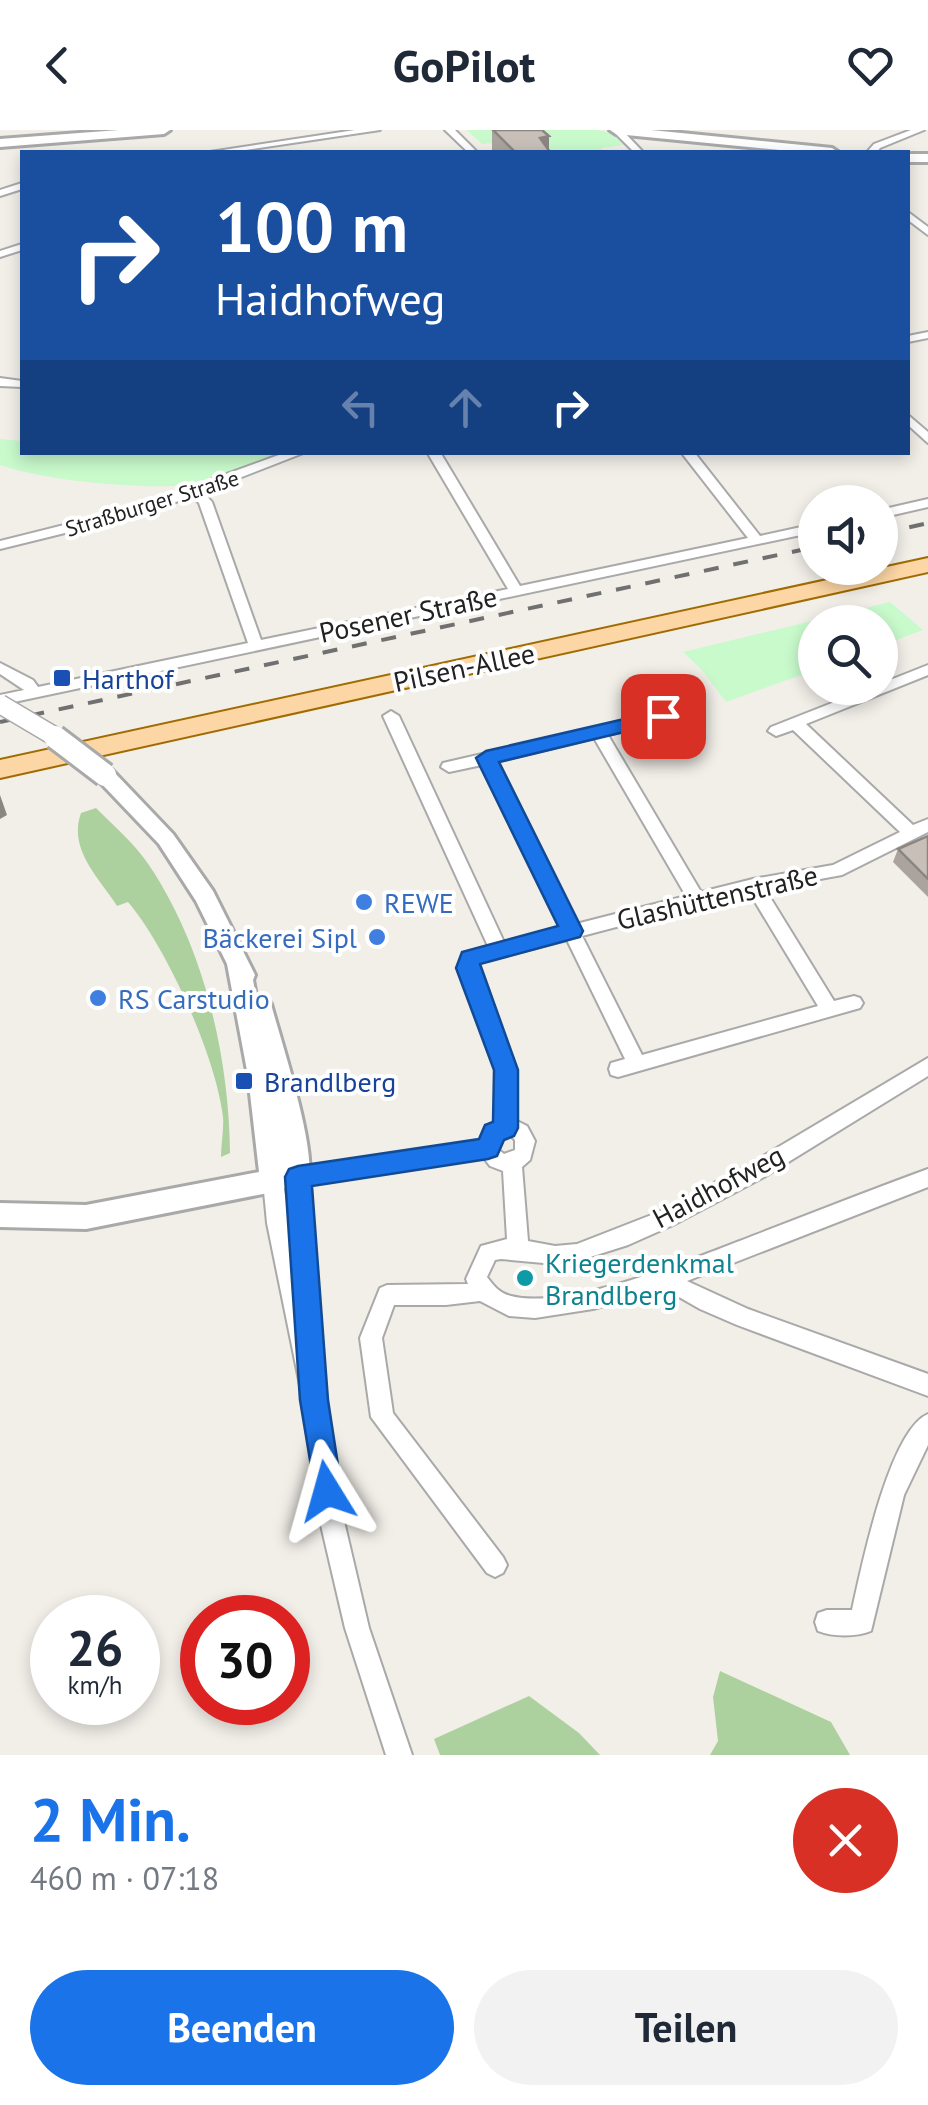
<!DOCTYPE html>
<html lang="de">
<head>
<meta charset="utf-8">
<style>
  body { margin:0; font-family:"PT Sans",sans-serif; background:#f2f2f3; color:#1f2937; height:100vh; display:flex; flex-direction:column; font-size:38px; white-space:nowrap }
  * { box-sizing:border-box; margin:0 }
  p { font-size:32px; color:#747a83 }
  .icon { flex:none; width:55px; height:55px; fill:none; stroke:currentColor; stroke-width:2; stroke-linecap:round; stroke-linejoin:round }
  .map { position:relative; height:1625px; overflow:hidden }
  .side { display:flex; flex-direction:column; background:#fff; flex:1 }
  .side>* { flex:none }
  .guide { position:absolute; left:20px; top:20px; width:890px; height:305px; border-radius:0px; box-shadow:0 5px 15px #0003; background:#1a4fa0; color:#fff; overflow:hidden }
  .controls { position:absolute; left:798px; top:355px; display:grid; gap:20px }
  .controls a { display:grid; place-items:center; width:100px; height:100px; border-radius:50%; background:#fff; box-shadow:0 5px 15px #0003; font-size:50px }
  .speed { position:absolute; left:30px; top:1465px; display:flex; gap:20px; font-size:50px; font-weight:700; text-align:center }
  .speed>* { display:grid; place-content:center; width:130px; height:130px; border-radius:50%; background:#fff; box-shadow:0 5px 15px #0003; line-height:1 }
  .speed small { font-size:25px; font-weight:400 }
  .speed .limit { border:15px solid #d22; background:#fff; color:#111 }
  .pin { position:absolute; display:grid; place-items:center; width:85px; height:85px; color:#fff; margin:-42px; border-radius:20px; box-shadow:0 5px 15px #0006 }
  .me { position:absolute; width:110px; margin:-55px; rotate:352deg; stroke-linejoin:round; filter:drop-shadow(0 0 8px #0008) }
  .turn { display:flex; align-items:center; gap:35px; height:210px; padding:0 30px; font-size:45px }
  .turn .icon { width:130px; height:130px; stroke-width:2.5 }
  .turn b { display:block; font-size:70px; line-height:85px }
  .lanes { display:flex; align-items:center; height:95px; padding:0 30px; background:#0003; justify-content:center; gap:50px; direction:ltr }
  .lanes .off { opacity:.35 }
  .round { display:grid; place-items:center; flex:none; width:105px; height:105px; border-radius:52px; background:#f2f2f3 }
  .summary { display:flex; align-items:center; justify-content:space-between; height:170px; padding:0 30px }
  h1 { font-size:60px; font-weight:600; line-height:75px; color:#1a73e8 }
  .action { display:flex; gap:20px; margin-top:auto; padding:20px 30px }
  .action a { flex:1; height:115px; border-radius:60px; background:#1a73e8; color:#fff; font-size:40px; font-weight:600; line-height:115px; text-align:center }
  .action a+a { background:#f2f2f3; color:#1f2937 }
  header { display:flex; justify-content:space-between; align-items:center; height:130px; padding:0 30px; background:#fff; font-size:45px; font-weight:600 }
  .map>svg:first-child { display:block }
</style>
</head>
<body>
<header><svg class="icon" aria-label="back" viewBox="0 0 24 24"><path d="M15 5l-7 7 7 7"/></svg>GoPilot<svg class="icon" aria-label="heart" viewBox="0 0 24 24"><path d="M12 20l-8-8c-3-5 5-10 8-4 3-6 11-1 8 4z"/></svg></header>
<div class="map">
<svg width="928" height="1625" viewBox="0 0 928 1625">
  <rect width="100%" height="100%" fill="#f2efe9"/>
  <path fill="#add19e" d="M96,678c18,18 38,35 53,57 55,82 80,191 81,288l-9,4c0,-13 3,-27 2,-40 -7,-60 -56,-169 -95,-215l-11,4c-19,-29 -49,-57 -36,-93z
    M720,1541l111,51 19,33h-140l8,-14 -5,-44z
    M529,1566l50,37 21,22h-160l-6,-16z"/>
  <path fill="#c8facc" d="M467,0h131l14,3 11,12 -21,3 -2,4h-52l-10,-13 -56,5z
    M0,309l22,2v11l262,1c-26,10 -53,25 -81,30 -48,9 -157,-2 -203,-18z
    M890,472l33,28 -43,16v-24h-65v48l-89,32 -24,-32 -19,-18z"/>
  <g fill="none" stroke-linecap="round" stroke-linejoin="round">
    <g stroke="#a9a9a9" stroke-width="4">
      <path id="minor" d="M355,0h25l-148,22h-22z
        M445,0h10l22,22h-9z
        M612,0h10l21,22h-9z
        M911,0h13l-44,18 -3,4h-10l7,-8z
        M22,53v6l-22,7v-6z
        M908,82l20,15v8l-20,-15z
        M22,114v6l-22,7v-6z
        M928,202v6l-20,4v-6z
        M0,248l22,3v6l-22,-1z
        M908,285l20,17v11l-20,-18z
        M287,322h19l-103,40 9,10 49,138 247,-51 -81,-137h13l80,134 228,-48 -67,-86h13l66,84 55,-12v8l-815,173v-10l24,-5 -24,-16v-11l33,17 5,7 210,-44 -49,-140 -7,-7 -46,17 -146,36v-8l136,-34z
        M928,369v8l-48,11v-8z
        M928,535v10l-122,49 107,101 15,-6v13l-86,43 -77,14 69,112 20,-5 6,2 3,5 -3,5 -242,69 -7,-2 -2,-6 2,-6 14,-4 -58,-119 -89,23 -1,5 38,102v50l12,6 8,15 -5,19 -8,7 6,74 27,5 22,-2 82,-32 91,-48 178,-106v18l-164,101 -91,48 -45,20 -63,20 -64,-6 -6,1 -8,17c7,9 12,16 24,19 58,15 187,-39 244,-61 58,-22 115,-45 173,-66v18l-241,94 61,28 180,65v22l-191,-71 -37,-16 -35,-20 -72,20 -58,9 -26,-2 -29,-15 -34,4h-52l-12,33 11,75 110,144 4,8 -4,8 -8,4 -8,-4 -116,-156 -11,-79 20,-50 7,-3 81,-1 -2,-5 15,-33 26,-7 -4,-68 -13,-5 -7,-9 -174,27 12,156 -7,9 30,172 25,107 43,127h-26l-41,-127 -25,-107 -17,-121 -36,-177 -4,-42 3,-6 7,-3 206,-31 7,-14 9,-6 2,-51 -38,-102 5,-15 24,-7 -105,-230 8,-5 8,5 105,226 57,-14 -79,-163 -33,7 -8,-5 2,-4 233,-54 5,1 3,4 -3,4 -73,17 93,157 52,-13 80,-14 67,-33 -107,-102 -17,6 -8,-5 3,-4 99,-39h10v-4zM594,608l92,158 -110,28 -80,-162zM749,762l69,114 -176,49 -60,-119zM510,1005l5,5v10l-11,4 -5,-4v-10zM289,1057l4,64 -9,-63z
        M928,1284v31l-24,50 -33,136c-15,6 -38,6 -53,0l-3,-9 3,-9 9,-3h25c9,-41 37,-180 76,-196z"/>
    </g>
    <g stroke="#a9a9a9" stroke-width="6">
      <path id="tertiary" d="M119,0h51l-6,4 -164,13v-8z
        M610,0h41l181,18 6,4h-37l-185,-18z
        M908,24h20v8h-20z
        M105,638l7,2 61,64 40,57 42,84 -2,5 3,16 11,1 4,7c9,34 49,154 36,181l-9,3 -9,-3 -4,-8 -3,12 -9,3 -187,37 -86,-2v-24l86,2 173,-33 -11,-96 -21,-112 -31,-63 -37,-57 -61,-64 -3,-5 3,-5z"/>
    </g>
    <g stroke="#a06b00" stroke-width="4">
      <path id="primary" d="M928,428v14l-928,206v-18z"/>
    </g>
    <use href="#minor" fill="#fff" fill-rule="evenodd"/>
    <use href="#tertiary" fill="#fff" fill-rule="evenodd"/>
    <use href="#primary" fill="#fcd6a4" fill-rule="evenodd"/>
    <path stroke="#707070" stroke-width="4" stroke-dasharray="15 15" stroke-linecap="butt" d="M880,404l48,-11
      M0,592l815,-175"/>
    <g stroke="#a9a9a9" stroke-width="21" stroke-linecap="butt">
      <path id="tertiary-bridge-far1" d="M0,574l59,35"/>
    </g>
    <g stroke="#a9a9a9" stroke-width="28" stroke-linecap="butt">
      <path id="tertiary-bridge" d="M55,607l50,38"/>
    </g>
    <use href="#tertiary-bridge-far1" stroke="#fff" stroke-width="18"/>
    <use href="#tertiary-bridge" stroke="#fff" stroke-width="22"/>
  </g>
  <path fill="#aba49e" d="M492,0h50l7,6v14l1,2h-56l-2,-2z
    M928,706v61l-35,-35 5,-13z"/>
  <path fill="#8b8681" d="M549,6v16l-9,-14z
    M0,665l7,20 -7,4z"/>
  <path fill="#c7bfb8" stroke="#8b8681" stroke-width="2.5" d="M493,0h49l7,6 -9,2 10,14h-35z
    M928,706v43l-30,-30z"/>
  <path fill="#1a73e8" stroke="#114b97" stroke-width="2.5" d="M663,580l10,6 -3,5 -171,41 84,169 -3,6 -100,27 38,106v58l-4,8 -10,4 -7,16 -9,3 -176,27 16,214 14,91 -4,11 -11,4 -10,-4 -17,-102 -15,-223 4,-8 9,-3 181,-27 6,-14 8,-3 1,-52 -38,-102 6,-16 96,-26 -82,-168 10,-7z"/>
  <g fill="#1a4fb4" stroke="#fff" stroke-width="4">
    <rect x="52" y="538" width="20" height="20" rx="5"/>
    <rect x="234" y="941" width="20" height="20" rx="5"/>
  </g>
  <g fill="#3f7fe0" stroke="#fff" stroke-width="4">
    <circle cx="364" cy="772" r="10"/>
    <circle cx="377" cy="807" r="10"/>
    <circle cx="98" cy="868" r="10"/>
  </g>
  <circle fill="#0f9aa8" stroke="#fff" stroke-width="4" cx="525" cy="1148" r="10"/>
  <g text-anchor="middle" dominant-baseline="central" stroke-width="8" stroke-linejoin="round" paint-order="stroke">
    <g font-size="22" fill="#222" stroke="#fff">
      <text transform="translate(152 373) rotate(-17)">Straßburger Straße</text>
    </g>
    <g font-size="28" fill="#222" stroke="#fff">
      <text transform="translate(408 484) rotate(-12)">Posener Straße</text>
      <text transform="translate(464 537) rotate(-12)">Pilsen-Allee</text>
      <text transform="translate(717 767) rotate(-13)">Glashüttenstraße</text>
      <text transform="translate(718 1056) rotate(-28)">Haidhofweg</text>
    </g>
    <g font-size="28" fill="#164399" stroke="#fff" text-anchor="start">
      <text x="82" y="548">Harthof</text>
      <text x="264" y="951">Brandlberg</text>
    </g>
    <g font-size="28" fill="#366cbe" stroke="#fff" text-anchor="start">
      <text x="384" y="772">REWE</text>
      <text x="357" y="807" text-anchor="end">Bäckerei Sipl</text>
      <text x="118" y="868">RS Carstudio</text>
    </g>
    <g font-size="28" fill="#0d838f" stroke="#fff" text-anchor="start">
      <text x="545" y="1132">Kriegerdenkmal<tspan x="545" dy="32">Brandlberg</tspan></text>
    </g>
  </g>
</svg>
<div class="controls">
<a><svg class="icon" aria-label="sound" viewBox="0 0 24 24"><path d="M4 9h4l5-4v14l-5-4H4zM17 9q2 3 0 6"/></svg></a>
<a><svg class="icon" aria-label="search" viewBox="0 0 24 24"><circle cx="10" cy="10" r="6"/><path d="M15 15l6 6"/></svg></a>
</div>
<div class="speed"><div>26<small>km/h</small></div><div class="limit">30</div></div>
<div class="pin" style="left:663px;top:586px;background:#d93025"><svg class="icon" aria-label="arrive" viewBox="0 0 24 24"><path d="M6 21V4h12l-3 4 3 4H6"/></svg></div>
<svg class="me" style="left:327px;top:1361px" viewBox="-20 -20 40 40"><path d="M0-17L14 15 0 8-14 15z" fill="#1a73e8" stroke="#fff" stroke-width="4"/></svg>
<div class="guide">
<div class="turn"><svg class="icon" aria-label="right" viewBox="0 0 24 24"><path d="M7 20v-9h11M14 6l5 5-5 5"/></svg><div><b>100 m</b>Haidhofweg</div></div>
<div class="lanes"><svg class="icon off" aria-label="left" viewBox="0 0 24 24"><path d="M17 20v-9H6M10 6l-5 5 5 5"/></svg><svg class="icon off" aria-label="ahead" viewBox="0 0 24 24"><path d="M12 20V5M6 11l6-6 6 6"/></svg><svg class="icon" aria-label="right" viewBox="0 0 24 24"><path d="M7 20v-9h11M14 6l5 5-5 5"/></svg></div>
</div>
</div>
<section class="side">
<div class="summary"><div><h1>2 Min.</h1><p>460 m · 07:18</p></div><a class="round" style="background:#d93025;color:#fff"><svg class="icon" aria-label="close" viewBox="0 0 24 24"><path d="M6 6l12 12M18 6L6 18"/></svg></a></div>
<div class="action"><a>Beenden</a><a>Teilen</a></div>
</section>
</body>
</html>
